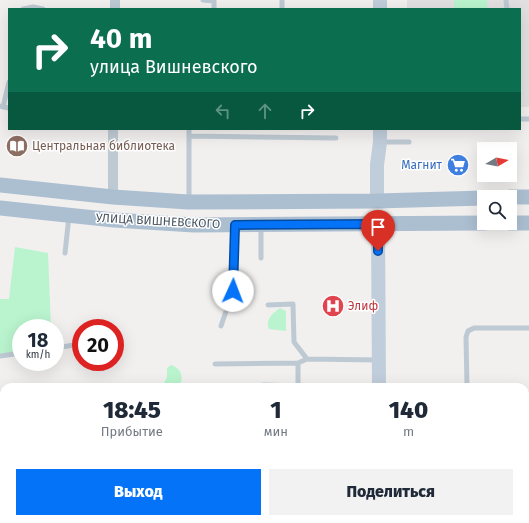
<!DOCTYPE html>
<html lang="ru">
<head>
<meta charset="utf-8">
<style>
  body { margin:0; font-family:"Fira Sans",sans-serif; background:#f2f2f3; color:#1f2937; height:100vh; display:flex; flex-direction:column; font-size:15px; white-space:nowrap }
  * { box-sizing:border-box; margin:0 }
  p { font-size:13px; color:#747a83 }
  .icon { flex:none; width:22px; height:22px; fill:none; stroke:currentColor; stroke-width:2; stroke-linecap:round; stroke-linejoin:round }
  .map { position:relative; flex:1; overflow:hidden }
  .side { position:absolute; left:0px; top:383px; width:529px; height:140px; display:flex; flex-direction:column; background:#fff; border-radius:12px 12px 0 0; box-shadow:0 4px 16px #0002 }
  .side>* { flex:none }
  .top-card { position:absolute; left:8px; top:8px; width:513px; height:122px; border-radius:0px; box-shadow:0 4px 16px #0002; background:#0b6e4f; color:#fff; overflow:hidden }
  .needle { width:26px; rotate:80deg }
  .fabs { position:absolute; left:477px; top:142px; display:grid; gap:8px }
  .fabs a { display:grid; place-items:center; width:40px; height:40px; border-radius:0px; background:#fff; box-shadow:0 4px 16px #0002; font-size:20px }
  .speed { position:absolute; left:12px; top:319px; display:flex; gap:8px; font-size:20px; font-weight:700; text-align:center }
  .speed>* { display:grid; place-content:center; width:52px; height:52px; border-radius:50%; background:#fff; box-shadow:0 4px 16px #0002; line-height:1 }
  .speed small { font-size:10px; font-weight:400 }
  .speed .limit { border:6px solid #d22; background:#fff; color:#111 }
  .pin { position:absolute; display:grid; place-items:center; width:34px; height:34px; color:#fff; margin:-41px -17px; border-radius:50% 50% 50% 0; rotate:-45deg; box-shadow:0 0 4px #0007 }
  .pin .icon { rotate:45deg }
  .me { position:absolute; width:44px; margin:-22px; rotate:2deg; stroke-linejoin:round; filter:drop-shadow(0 0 3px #0008) }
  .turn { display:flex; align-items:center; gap:14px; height:84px; padding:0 16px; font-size:18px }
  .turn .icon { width:52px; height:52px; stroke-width:2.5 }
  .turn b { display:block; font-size:28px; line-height:34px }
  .lanes { display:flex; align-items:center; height:38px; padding:0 16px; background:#0003; justify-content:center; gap:20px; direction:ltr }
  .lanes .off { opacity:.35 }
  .eta { display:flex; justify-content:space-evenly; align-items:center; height:68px; text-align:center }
  .eta b { font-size:24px; font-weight:800; line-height:28px }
  .cta { display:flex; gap:8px; margin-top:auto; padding:8px 16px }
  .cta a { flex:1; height:46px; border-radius:0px; background:#0473f7; color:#fff; font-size:16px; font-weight:800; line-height:46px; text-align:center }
  .cta a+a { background:#f2f2f3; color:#1f2937 }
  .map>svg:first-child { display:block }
</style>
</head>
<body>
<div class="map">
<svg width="529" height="523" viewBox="0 0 529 523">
  <rect width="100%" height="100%" fill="#f2efef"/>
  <path fill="#e3e0e1" d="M407,0h122v107h-9v-98h-113z"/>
  <path fill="#b9f4ce" d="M454,0h33v9h-33z
    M15,247l33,6 3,75h-30v23l-21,3v-55h9z
    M280,308l6,3v20l-17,-2c-4,-10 4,-16 11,-21z
    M171,365c11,3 13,13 8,22h-17l5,-10v-9z"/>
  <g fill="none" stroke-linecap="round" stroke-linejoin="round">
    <path stroke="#becad3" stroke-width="5" d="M203,0l11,1v8
      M506,0l1,9
      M23,9l10,-2 10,2
      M282,9v-9
      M0,106l3,1 6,-25
      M3,107l6,1
      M520,119h9
      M190,136l146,2
      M382,142h27
      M189,201v-72
      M261,226v32
      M65,253l4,-37
      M268,305l25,-1 1,38 13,17 71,1
      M221,326l12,-35 2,-64
      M55,348l26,-4
      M0,356l21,-3
      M215,364l83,-1
      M263,385l35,1
      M298,387v-24l9,-4
      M467,387l-1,-50 2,-6 6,-3h55
      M0,416l4,2
      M525,499h4
      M0,505l4,2
      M13,519l1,4
      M108,519l2,4
      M135,523v-4
      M225,523v-4
      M291,523v-4"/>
    <path stroke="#becad3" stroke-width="10" d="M115,9v-9
      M113,197v-68"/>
    <path stroke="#c0cdda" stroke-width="14" d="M380,9v-9
      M377,201v-36l3,-23v-13
      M378,224l1,163
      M380,519v4"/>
    <path stroke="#acbfd1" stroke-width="15" d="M0,185l113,12 75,5 189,-1 107,-3
      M510,197h19
      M0,208l114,12 80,5 291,-2
      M510,223h19"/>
  </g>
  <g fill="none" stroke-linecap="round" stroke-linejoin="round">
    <g stroke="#034ba1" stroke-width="10">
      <path id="route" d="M233,291l2,-66 143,-1v27"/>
    </g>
    <use href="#route" stroke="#0473f7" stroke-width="7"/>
  </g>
  <defs>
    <g id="library-disc" transform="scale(1.15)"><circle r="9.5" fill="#8d6e63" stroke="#fff"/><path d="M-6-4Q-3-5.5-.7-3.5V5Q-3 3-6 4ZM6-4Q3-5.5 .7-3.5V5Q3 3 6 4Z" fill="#fff"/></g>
    <g id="supermarket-disc" transform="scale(1.15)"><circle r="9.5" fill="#3f7fe0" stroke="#fff"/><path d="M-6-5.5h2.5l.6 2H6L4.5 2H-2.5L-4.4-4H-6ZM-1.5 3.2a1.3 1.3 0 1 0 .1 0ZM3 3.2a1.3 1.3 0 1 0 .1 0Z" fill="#fff"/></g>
    <g id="hospital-disc" transform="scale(1.15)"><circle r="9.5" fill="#e0444e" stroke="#fff"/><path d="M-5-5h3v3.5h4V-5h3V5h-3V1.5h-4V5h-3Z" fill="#fff"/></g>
  </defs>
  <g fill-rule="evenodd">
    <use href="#library-disc" x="17" y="146"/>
    <use href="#supermarket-disc" x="458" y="165"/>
    <use href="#hospital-disc" x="333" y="306"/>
  </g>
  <g text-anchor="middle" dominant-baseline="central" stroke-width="3" stroke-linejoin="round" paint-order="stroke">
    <g font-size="12" fill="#785e54" stroke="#fff" text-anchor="start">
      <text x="32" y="146">Центральная библиотека</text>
    </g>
    <g font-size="12" fill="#366cbe" stroke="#fff" text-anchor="end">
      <text x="442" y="165">Магнит</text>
    </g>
    <g font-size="12" fill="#45535f" stroke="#fff">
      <text transform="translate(158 221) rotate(3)">УЛИЦА ВИШНЕВСКОГО</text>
    </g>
    <g font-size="12" fill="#be3a42" stroke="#fff" text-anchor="start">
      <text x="348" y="306">Элиф</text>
    </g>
  </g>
</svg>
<div class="fabs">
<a><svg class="needle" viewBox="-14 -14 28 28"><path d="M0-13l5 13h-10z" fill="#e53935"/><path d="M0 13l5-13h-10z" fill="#747a83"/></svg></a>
<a><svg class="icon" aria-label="search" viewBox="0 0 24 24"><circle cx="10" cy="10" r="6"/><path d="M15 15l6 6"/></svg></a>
</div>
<div class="speed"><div>18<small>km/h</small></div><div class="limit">20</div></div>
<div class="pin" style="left:378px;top:251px;background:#d93025"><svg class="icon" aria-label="arrive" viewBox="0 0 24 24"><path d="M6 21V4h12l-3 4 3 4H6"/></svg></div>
<svg class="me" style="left:233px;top:291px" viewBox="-20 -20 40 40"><circle r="19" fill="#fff"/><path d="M0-13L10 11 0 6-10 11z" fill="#0473f7"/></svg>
<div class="top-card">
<div class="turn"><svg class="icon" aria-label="right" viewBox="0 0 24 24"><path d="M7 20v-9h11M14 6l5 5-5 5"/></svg><div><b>40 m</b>улица Вишневского</div></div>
<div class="lanes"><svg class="icon off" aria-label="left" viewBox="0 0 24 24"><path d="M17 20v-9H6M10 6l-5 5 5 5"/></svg><svg class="icon off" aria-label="ahead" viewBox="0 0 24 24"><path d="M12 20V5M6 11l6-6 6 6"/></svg><svg class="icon" aria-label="right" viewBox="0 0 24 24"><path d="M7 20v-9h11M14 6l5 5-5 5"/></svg></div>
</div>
<section class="side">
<div class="eta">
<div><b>18:45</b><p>Прибытие</p></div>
<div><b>1</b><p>мин</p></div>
<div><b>140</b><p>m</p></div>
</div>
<div class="cta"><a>Выход</a><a>Поделиться</a></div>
</section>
</div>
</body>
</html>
